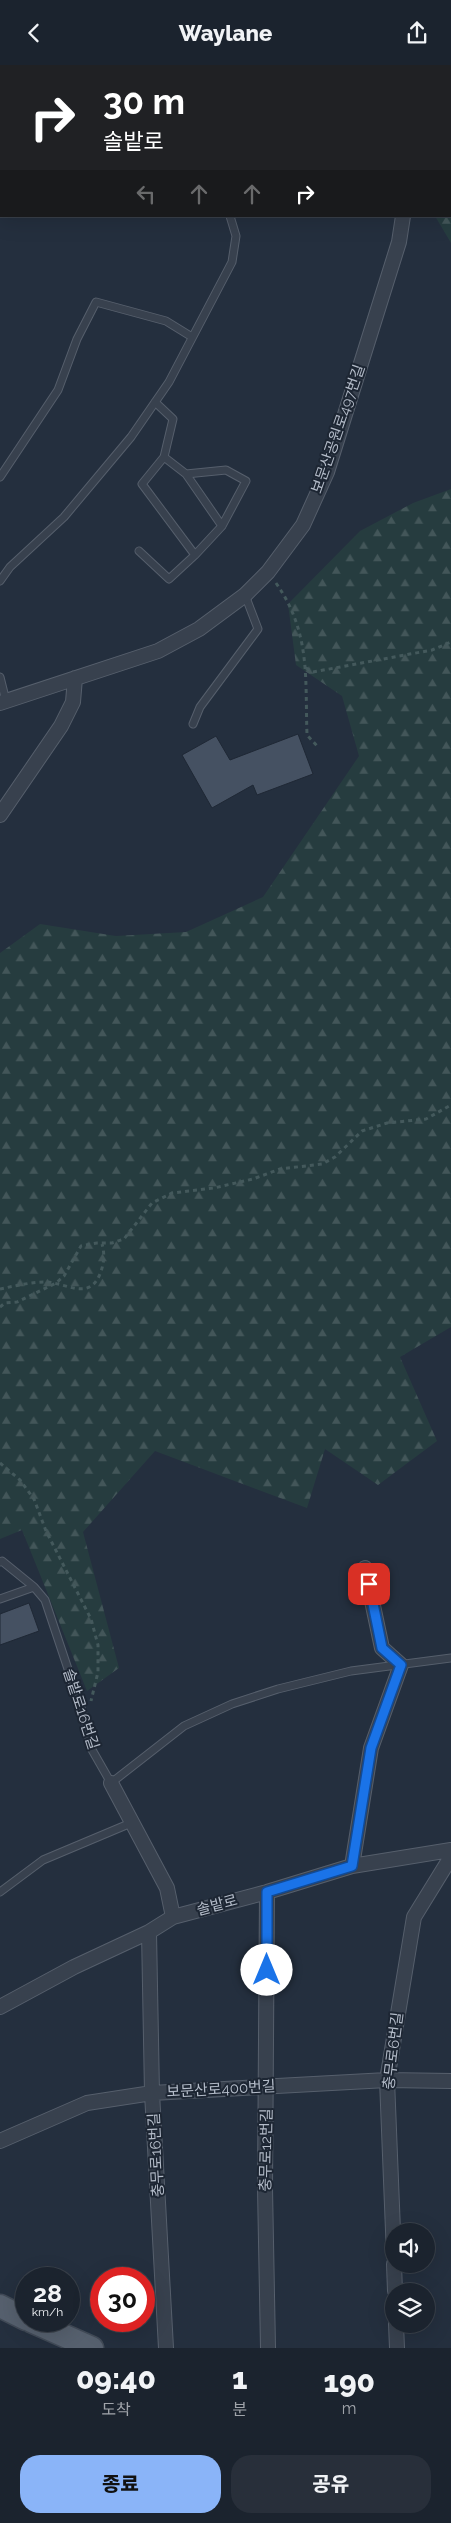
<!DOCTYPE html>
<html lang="ko">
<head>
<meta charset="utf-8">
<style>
  body { margin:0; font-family:Raleway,"Noto Sans KR",sans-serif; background:#282f3a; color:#f1f3f6; height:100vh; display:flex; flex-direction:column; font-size:19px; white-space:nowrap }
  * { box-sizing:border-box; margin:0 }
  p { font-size:16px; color:#a0a4aa }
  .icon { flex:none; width:28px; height:28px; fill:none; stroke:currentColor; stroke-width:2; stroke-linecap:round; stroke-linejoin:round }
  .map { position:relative; height:2283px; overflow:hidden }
  .drawer { display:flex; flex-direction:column; background:#1b232e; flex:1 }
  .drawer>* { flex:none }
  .banner { position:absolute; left:0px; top:0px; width:451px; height:152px; box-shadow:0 5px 20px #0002,0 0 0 1px #39404a; background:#202124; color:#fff; overflow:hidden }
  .controls { position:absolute; left:385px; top:2158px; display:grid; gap:10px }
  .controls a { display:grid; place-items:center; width:50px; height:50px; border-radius:50%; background:#1b232e; box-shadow:0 5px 20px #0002,0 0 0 1px #39404a; font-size:25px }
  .speed { position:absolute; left:15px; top:2202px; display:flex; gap:10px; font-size:25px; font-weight:700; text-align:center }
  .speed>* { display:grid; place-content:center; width:65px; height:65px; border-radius:50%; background:#1b232e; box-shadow:0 5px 20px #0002,0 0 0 1px #39404a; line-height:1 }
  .speed small { font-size:12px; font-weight:400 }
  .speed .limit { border:8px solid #d22; background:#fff; color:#111 }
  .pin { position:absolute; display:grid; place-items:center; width:42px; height:42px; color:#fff; margin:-21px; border-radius:10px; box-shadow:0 2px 8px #0006 }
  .me { position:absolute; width:55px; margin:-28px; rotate:0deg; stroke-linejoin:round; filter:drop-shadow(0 0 4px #0008) }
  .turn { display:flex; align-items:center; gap:18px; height:105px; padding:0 20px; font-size:22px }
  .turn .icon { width:65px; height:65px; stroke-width:2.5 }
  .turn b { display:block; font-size:35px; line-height:42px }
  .lanes { display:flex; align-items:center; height:48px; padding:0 20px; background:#0003; justify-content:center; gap:25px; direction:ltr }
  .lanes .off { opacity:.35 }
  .eta { display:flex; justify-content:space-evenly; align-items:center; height:85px; text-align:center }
  .eta b { font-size:30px; font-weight:800; line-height:35px }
  .action { display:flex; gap:10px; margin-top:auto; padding:10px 20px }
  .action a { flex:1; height:58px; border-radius:20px; background:#8ab4f8; color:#111; font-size:20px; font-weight:800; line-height:58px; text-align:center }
  .action a+a { background:#282f3a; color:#f1f3f6 }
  header { display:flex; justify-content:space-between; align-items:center; height:65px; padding:0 20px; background:#1b232e; font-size:22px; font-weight:800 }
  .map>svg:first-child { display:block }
</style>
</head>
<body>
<header><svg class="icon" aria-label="back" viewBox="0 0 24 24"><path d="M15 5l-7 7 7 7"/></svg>Waylane<svg class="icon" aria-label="share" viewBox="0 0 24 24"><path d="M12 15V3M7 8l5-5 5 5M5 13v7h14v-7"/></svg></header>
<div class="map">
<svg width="451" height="2283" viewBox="0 0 451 2283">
  <defs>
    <pattern id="forest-firs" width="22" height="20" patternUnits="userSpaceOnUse" patternTransform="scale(1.25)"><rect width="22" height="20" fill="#263c3f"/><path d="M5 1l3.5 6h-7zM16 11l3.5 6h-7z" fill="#435659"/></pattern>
  </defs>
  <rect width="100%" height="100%" fill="#242f3e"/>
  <path fill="url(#forest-firs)" d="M434,0h17v178l-16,-27h15v-150z
    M451,424v838l-51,30 37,84 -59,44 -53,-36 -18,59 -152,-57 -72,81 36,136 -32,23 -65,-161 -22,9v-586l40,-29 76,12 70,-4 77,-35 96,-141 -17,-60 -46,-31 -8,-61 72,-73 53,-28z"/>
  <path fill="#455162" stroke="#1f2835" d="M298,669l15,40 -56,21 -4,-10 -41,23 -30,-53 34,-19 14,24z
    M29,1538l10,28 -39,14v-31z"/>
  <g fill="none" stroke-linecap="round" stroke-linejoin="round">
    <g stroke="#565f6c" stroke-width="9">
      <path id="lane" d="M58,1v-1
        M234,1l1,-1
        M0,114h1
        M155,337l18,17 -9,38 -22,27 53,71 27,-29 24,-45 -20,-11 -40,4 -22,-17
        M186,409l36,52
        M0,412l58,-87 19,-51 19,-37 70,19 26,16
        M139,486l30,28 26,-24
        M0,516l10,-14 54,-50 67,-80 38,-55 63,-120 4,-26 -6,-20
        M0,612l6,24
        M193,659l7,-17 58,-78 -13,-34
        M0,1497l2,-1 32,26
        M0,1534l34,-12 11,13 41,123 5,25 20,35 73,-57 48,-22 46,-15 73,-18 100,-13
        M0,1827l43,-32 88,-37"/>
    </g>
    <g stroke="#565f6c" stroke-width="16">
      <path id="street" d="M414,1v-1
        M0,638l158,-52 41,-22 46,-34 23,-23 35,-47 24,-53 72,-230 4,-26
        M0,750l61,-89 12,-24 2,-24
        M111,1718l56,105 6,29
        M352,1801l19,-118 30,-83 -19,-17 -17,-80
        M267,1827l-2,296 3,160
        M149,1867l3,161 14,255
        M0,1942l74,-40 75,-35 24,-15 94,-25 85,-26 99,-16
        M0,2076l87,-38 65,-10 235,-13 64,1
        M394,2191l-7,-176 27,-163 37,-60
        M394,2199l1,27
        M396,2259l1,24"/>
    </g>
    <g stroke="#414a57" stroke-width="25">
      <path id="primary" d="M0,2241l26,13
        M31,2256l61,27"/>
    </g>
    <path stroke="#44595c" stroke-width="3" stroke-dasharray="4 4" stroke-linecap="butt" d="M276,518c35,50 29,95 31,152l11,12
      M306,603l7,4 119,-22 19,-8
      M0,1224c15,-3 31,-7 46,-7 21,1 43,19 54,-8 4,-10 5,-20 2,-30
      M0,1242l5,-4 12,-1 39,-19 8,-7 17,-30 16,-3h15l12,-4 28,-36 20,-10 42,-5 39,-9 27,-10 42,-5 13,-7 27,-26 25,-8 39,-4 25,-14
      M0,1398l20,17 14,19 12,32 45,88 7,26v27l-7,29"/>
    <use href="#lane" stroke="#38414e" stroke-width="7"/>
    <use href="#street" stroke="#38414e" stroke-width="14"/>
    <use href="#primary" stroke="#56606e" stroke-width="22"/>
  </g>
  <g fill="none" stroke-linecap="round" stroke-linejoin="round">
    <g stroke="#114b97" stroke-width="12">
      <path id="route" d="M267,1905v-78l85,-26 19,-118 30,-83 -19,-17 -13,-64"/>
    </g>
    <use href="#route" stroke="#1a73e8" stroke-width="9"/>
  </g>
  <g text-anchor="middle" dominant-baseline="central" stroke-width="4" stroke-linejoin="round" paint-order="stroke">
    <g font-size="15" fill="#b4bcc9" stroke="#1d2633">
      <text transform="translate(338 364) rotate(-71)">보문산공원로497번길</text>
      <text transform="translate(81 1644) rotate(72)">솔밭로16번길</text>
      <text transform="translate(217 1840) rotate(-15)">솔밭로</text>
      <text transform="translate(393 1986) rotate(-83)">충무로6번길</text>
      <text transform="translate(221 2024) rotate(-3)">보문산로400번길</text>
      <text transform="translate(266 2085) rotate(-89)">충무로12번길</text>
      <text transform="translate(156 2090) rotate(-93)">충무로16번길</text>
    </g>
  </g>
</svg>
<div class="controls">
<a><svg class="icon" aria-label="sound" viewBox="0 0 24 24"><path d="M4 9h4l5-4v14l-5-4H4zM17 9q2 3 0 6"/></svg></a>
<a><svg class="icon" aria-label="layers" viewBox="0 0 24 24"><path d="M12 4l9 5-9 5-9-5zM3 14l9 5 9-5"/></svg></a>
</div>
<div class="speed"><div>28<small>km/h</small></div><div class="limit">30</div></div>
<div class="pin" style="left:369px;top:1519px;background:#d93025"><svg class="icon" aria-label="arrive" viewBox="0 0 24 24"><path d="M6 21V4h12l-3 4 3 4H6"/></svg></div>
<svg class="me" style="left:267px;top:1905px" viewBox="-20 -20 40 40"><circle r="19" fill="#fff"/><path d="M0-13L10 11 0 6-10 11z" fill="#1a73e8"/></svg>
<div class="banner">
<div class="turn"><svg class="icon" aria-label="right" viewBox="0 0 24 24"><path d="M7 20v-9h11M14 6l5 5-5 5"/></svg><div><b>30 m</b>솔밭로</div></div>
<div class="lanes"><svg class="icon off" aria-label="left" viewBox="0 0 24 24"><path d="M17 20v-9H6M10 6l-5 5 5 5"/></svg><svg class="icon off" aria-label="ahead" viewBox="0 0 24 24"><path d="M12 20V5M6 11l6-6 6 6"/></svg><svg class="icon off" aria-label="ahead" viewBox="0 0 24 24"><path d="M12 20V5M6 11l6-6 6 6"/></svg><svg class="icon" aria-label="right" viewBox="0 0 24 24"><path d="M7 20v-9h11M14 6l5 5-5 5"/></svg></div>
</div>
</div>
<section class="drawer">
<div class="eta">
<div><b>09:40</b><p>도착</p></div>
<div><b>1</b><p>분</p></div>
<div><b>190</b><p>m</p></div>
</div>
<div class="action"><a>종료</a><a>공유</a></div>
</section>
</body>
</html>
